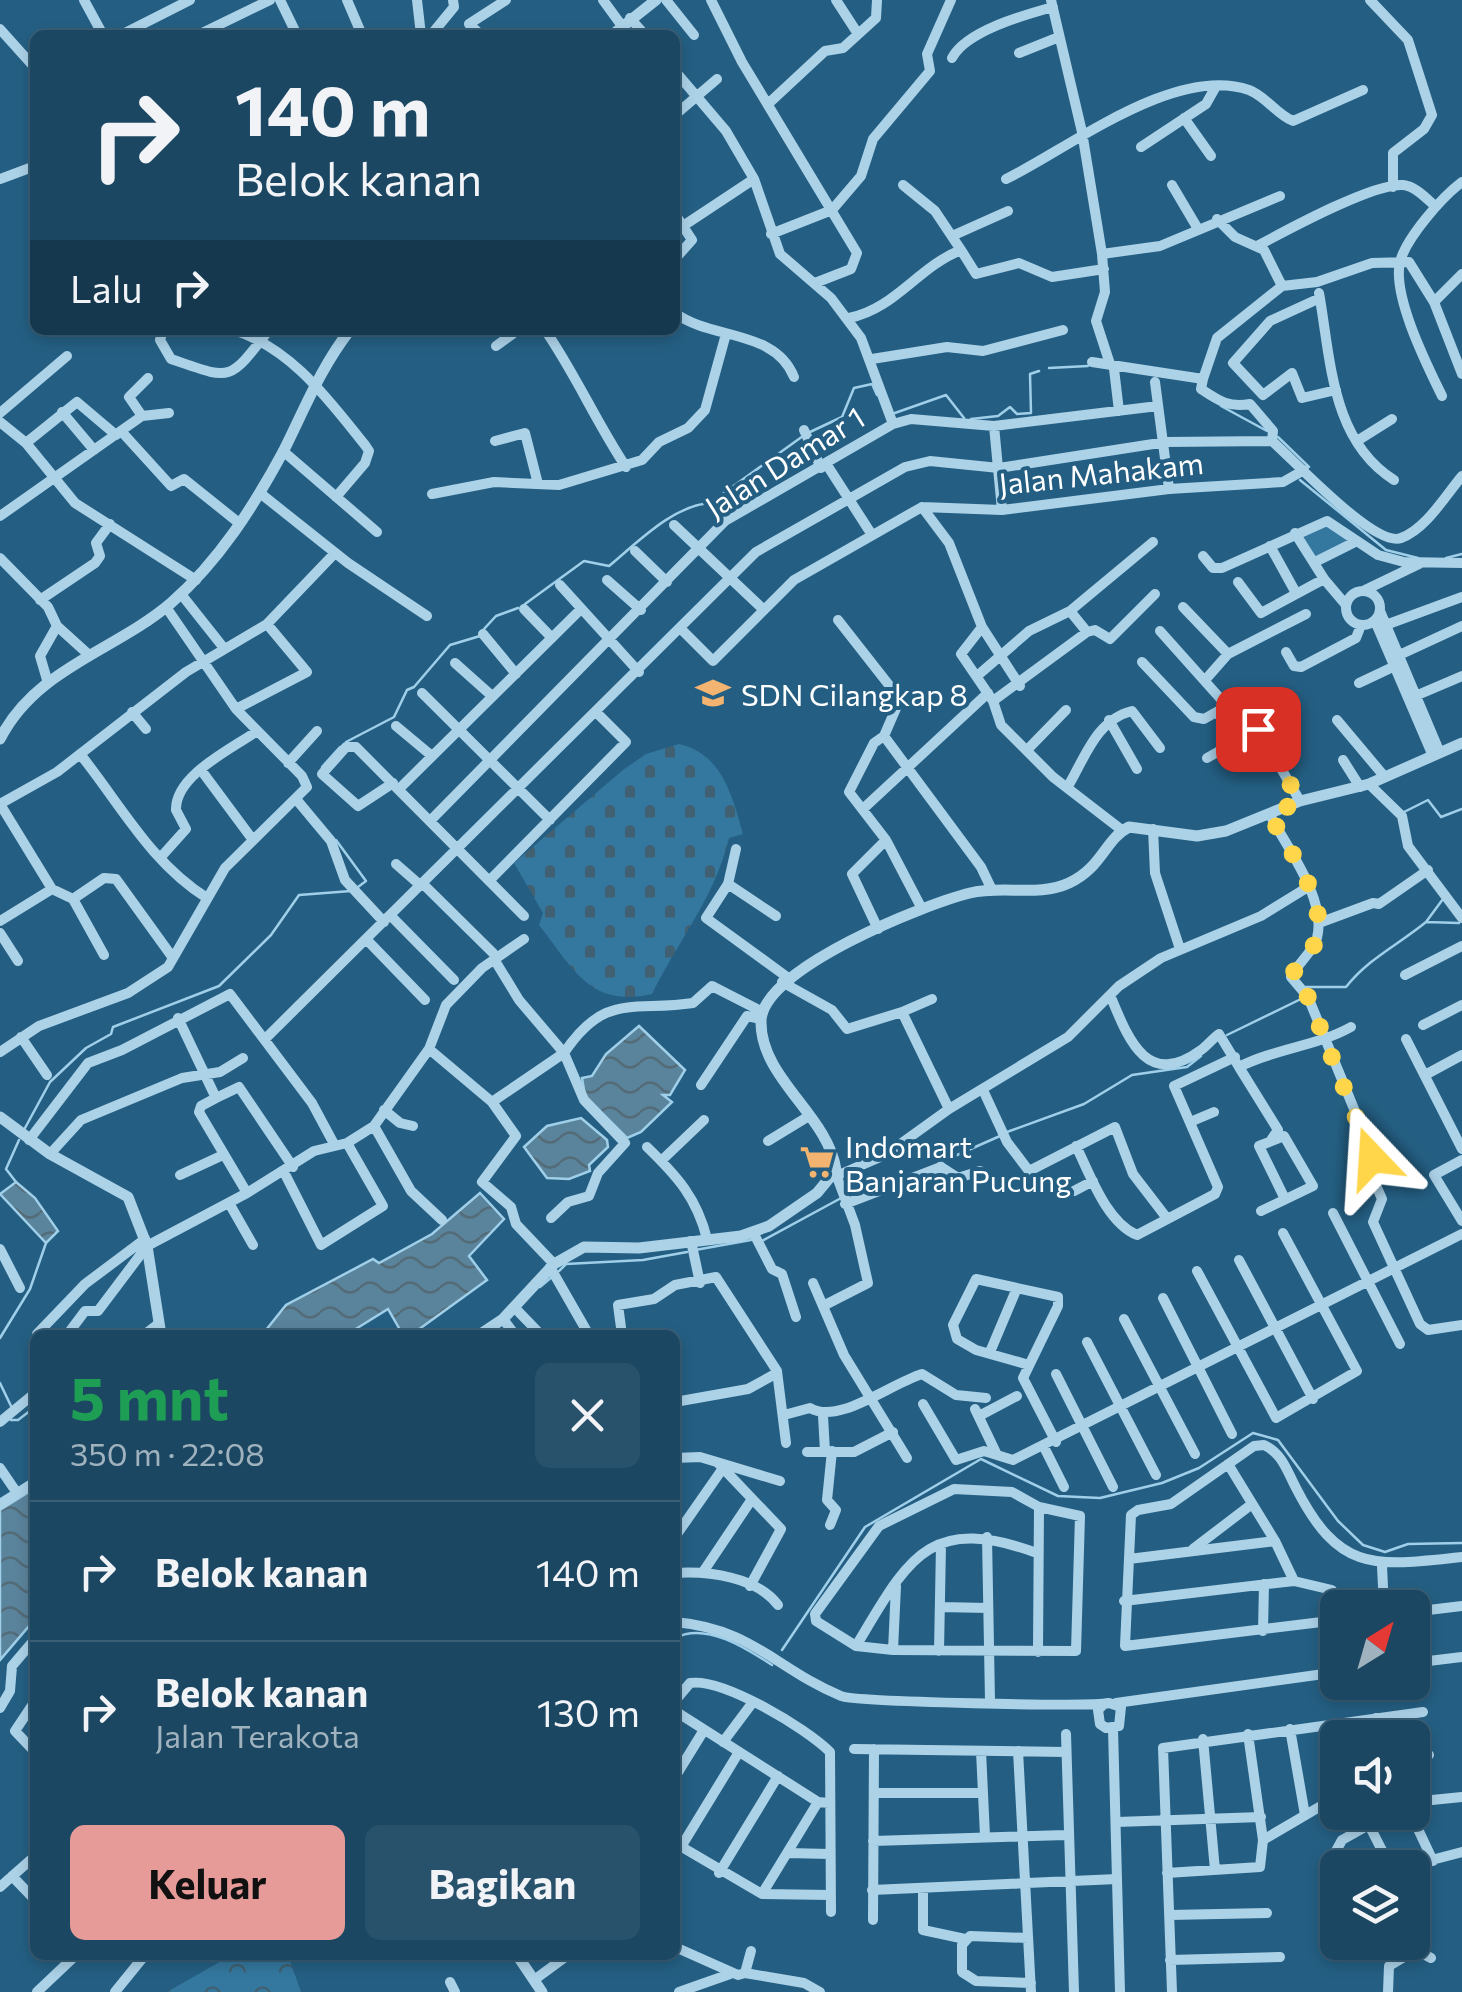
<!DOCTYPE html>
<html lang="id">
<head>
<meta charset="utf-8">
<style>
  body { margin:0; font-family:Commissioner,sans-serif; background:#28516b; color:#f1f3f6; height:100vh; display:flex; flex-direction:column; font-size:38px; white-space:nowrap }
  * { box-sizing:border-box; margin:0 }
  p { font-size:32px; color:#a0b2be }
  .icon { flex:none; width:55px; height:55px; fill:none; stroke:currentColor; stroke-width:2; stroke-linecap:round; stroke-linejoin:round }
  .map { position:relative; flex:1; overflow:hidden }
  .panel { position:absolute; left:30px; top:1330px; width:650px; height:630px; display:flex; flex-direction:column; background:#1b4762; border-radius:15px; box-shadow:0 5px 15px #0003,0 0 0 2px #395f77 }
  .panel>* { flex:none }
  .banner { position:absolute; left:30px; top:30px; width:650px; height:305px; border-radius:15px; box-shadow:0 5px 15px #0003,0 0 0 2px #395f77; background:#1b4762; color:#f1f3f6; overflow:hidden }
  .needle { width:65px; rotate:37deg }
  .fabs { position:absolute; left:1320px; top:1590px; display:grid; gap:20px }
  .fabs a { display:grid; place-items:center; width:110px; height:110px; border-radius:15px; background:#1b4762; box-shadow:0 5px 15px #0003,0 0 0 2px #395f77; font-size:50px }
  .pin { position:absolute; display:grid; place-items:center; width:85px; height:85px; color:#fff; margin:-42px; border-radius:20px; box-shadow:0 5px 15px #0006 }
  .me { position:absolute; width:110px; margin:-55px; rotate:340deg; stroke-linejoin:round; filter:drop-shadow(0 0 8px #0008) }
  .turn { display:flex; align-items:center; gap:35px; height:210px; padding:0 40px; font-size:45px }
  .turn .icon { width:130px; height:130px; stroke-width:2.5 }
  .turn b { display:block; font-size:70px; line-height:85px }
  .then { display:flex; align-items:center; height:95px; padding:0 40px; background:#0003; gap:20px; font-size:38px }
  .round { display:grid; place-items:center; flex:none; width:105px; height:105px; border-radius:15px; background:#28516b }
  .summary { display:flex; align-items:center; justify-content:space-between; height:170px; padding:0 40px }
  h1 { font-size:60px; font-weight:700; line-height:75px; color:#1e9e55 }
  .primary-button { display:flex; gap:20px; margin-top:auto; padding:20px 40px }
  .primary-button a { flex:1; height:115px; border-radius:15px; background:#e69b98; color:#111; font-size:40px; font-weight:700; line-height:115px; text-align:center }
  .primary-button a+a { background:#28516b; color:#f1f3f6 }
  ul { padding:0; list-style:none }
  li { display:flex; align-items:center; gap:30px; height:140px; padding:0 40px; border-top:2px solid #395f77 }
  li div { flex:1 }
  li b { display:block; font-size:38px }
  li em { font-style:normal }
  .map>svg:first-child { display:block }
</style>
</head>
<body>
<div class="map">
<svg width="1462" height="1992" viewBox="0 0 1462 1992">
  <defs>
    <pattern id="forest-crowns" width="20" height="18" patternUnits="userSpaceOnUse" patternTransform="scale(2.5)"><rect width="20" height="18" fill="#34789f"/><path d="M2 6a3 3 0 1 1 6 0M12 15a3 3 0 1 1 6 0" fill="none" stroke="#416071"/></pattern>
    <pattern id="cemetery-stones" width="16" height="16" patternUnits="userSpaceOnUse" patternTransform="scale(2.5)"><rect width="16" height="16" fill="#34789f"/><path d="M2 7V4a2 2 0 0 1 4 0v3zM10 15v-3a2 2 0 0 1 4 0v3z" fill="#416071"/></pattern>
    <pattern id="water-waves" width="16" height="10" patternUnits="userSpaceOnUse" patternTransform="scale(2.5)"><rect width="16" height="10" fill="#5a849c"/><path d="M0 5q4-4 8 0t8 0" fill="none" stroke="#546b78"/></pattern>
  </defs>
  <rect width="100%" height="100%" fill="#245f83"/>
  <path fill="url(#forest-crowns)" d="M232,1955h56l13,37h-134z"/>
  <path fill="url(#cemetery-stones)" d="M679,744c43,10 53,51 64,90l-14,4c-15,61 -50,101 -77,156 -63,14 -78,-25 -113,-69l4,-12 -29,-50 109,-93 23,-16z"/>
  <path fill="#34789f" d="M1327,521l30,20 -42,21 -20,-29z"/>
  <path fill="url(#water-waves)" stroke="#a0cfe9" stroke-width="2.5" d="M639,1026l46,44 -15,25h-7l9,7 -31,30 -14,6 -42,-42 -3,-18 10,-2 14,-22z
    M581,1118l26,22 1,7 -19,18 1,6 -21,8 -22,-1 -23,-31 23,-21z
    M16,1182l19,16 23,33 -12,12 -46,-49z
    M480,1193l24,26 -35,37 18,24 -76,55h-8l-15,-26 -42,26h-84l24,-30 87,-46 6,4 53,-29z
    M35,1488v131l-35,41v-150z"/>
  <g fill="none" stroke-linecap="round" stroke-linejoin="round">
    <path stroke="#a0cfe9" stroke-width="2.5" d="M1049,368l39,-2
      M1221,406l46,25
      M892,414l54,-19 18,23
      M971,419l27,-3 12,-9 7,7 14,-1 -1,-39 9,-3
      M810,432l32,-15 12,-29 18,-4 5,11
      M1278,437l31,30
      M1300,480l86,70 32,8
      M1446,558l16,-4
      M525,604l59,-43 25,5c28,-23 63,-60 101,-63l93,-67
      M484,629l12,-13 22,-8
      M346,742l48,-25 13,-27 7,-3 36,-42 30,-9
      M322,767l18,-20
      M1404,812l24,-12 13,17 21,-8
      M336,840l30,41 -8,6
      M1426,922l17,-23
      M1306,987h40c23,-29 52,-42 80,-65l33,1
      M1227,1035l76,-37
      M25,1128l25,-46 36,-34 25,-14 2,-7 106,-41 52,-51 28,-40 52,-4
      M1007,1132l77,-28 48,-29 55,-8 14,-11
      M939,1163l61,-27
      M16,1182l-10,-13 13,-29
      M762,1241l81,-44
      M695,1250l56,-10
      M559,1271l7,-7 77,-4 44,-8
      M540,1287l13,-11
      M0,1338l30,-49 16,-46
      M0,1383l11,23
      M11,1420h7l17,-13
      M675,1638c31,-16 71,10 97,27
      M782,1650l83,-123 116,-68 77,37 42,2 62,-15 37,-15 54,-35 25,7 60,81 25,24 22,7 23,-8 54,-1"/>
    <path stroke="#acd2e8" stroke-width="10" d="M84,0l19,35
      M280,0l17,35
      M347,0l15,35
      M417,0l4,35
      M603,0l19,26
      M666,0l28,35
      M711,0l31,62 115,191 -6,16 -36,14
      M836,0l22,34
      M1051,0l31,132 20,122 3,38 -9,29 14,43
      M1370,0l38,40 24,75 -8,14 -31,24v34
      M630,18l15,17
      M0,29l35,39
      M121,35l69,-35
      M198,35l72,-35
      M431,35l23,-28 -1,-7
      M481,35l-12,-11 37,-24
      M1019,53l40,-16
      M952,58c14,-27 72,-43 101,-51
      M675,71l51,60 28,48 26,75 51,44 30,40 32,86
      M768,104l57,-53 18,-3 33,-30 1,-18
      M675,115l42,-36
      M1184,118l27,38
      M1141,147l65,-43 9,-16
      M0,179l35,-13
      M1006,179c62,-30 169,-115 243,-89 18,7 27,24 44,31l70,-31
      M903,185l32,26 26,39
      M1172,185l26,44
      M675,214l17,26 -17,19
      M1217,219l18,18 29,13 18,36
      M683,226l71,-47
      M771,234l61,-24 29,-34 12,-37 57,-68 -3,-17 24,-54
      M952,236l56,-25
      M1259,245c28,-15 114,-62 144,-60 12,1 23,13 32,21
      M1102,254l58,-8 120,-50
      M1462,274l-28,28 28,72
      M1319,293c12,67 12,147 75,187
      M1320,298l-50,23 -37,42 30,32 29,-22 10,25 34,-8
      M675,313c36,27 100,16 119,64
      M849,318c46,-9 69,-51 112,-68l15,24 43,-11 33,14 52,-8
      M163,330l-3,10 11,19c61,21 57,24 98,-29
      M234,330c58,19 94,69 131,115l4,6 -4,12 -29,34
      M545,330c30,43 51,92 81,137
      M496,346l22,-16
      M872,359l75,-12 36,4 80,-21
      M1092,362l111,17 14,-41 65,-52 35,-4 55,-19 37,-1 25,40
      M1114,369l5,42
      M1203,379l-2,10c18,12 28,19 49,15l23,27 -1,10
      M1155,382l14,107
      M1442,396c-15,-31 -50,-100 -42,-134 6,-24 42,-65 62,-80
      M62,412l32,38
      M0,413l67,-57
      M142,416l27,-3
      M0,422l26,21 49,60 121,77
      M994,426l8,84
      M804,430l17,38
      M121,431l50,55 13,-7 55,44
      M495,441l30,-8 13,51
      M1357,441l35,-22
      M26,443l51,-41 39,33
      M283,451l94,81
      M827,465l45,70
      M260,493l88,70 79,53
      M432,494l62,-12 65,3 83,-25 17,-18 29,-14 17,-18 21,-76
      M922,507l27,36 33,84 38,59
      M0,516l142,-100 -13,-19 19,-19
      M674,525l90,85
      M1295,533l29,46 22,26
      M1270,546l26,47
      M635,551l32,31
      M1203,556l10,12h9l105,-47 51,34 26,7 58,1
      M0,558l48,49 9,19 -17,30 8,27
      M1315,562l42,-21
      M607,580l34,30
      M1238,582l23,31 63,-34
      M560,585l79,87
      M1346 608a17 17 0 1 1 34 0a17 17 0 1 1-34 0Z
      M1363,591l56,-27
      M181,594l42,53
      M40,600l55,-37 5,-7 -4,-13 14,-19
      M1183,607l45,47 -22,25
      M524,609l28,29
      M1380,611l60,142
      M838,620l58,74 1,12 -13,30 97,131 11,23
      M1375,621l58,135
      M57,626l31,28
      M1383,626l79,-29
      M982,627l-21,27 32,47 8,24 52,52 70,54
      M681,629l32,32 81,-81 128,-73 80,3 167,-21 114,-7 21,-12
      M1087,632l8,-2 15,9 45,-45
      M483,634l33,40
      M1286,652l8,14 7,1 55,-29 5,-13
      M1228,654l78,-40
      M1395,657l67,-31
      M1142,662l52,55 10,2 23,-13 -67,-75
      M455,663l37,33
      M977,676l52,-45 41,-20
      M1359,683l36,-17
      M422,693l128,127
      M1413,697l49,-21
      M993,701l94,-69 -17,-21 83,-69
      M236,709l71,-37 -40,-48
      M132,712l14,17
      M1218,714l21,25
      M1109,720l28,49
      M1337,720l47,56
      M396,726l36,30
      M884,736l-10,7 -25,49 37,48 35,67
      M1027,750l39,-40
      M80,754c41,51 70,108 127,144
      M1207,758l51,-29 42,72
      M1343,760l17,27
      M288,763l29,-32
      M201,770l52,70
      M393,783l-35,23 -36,-32 24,-27h10l168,169
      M1369,784l33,32 6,30 54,72
      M1067,788c18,-30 29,-68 65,-77l28,37
      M399,789l181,-179
      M296,799l35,42 14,39 39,42
      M0,804l57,-32 129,-100 81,-48 68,-71
      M0,804l52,85 21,10 31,56
      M864,808l124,-115
      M1270,815c17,33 57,84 47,123 -4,14 -20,26 -26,39l17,20 60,146 4,33 10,23 -9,23 47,102 8,6 34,-5
      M431,820l294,-299 168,-97 18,-5 83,7 164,-20
      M1153,829l2,44 25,76
      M736,849l-8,35 -22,34 81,59
      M160,858l26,-29 -10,-19c-1,-35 56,-61 81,-79
      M396,864l24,21
      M489,881l137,-139 -29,-29
      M422,883l71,70
      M728,884l48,32
      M73,899l31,-21 12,1 57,79
      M390,915l64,65
      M0,921l52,-32
      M1319,923l54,-20 6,1 49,-34
      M878,929l-26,-55 34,-34
      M0,933l18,28
      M366,939l59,61
      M1405,975l57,-29
      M782,982l50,28 15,19 55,-17
      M1110,995c18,43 36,95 91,55 7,-5 11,-11 18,-16l20,33c37,-19 76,-20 112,-40
      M932,999l-30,13 47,97
      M178,1018l38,80 -15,8 -2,6 48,81
      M1423,1025l39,-20
      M21,1037l26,38
      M265,1039l491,-487 149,-85 25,-6 69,7 167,-26 106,-1c23,20 103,107 129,97 25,-9 44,-42 61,-62
      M1406,1039l56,110
      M429,1049l63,53 72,-49 -45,-53 -25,-41
      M0,1052l39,-26 89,-33 40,-26 57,-99 82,-81 -5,-11 -66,-67 -70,-102
      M1239,1067l39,63 -7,10
      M1425,1075l37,-20
      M701,1085l46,-69 14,3
      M983,1090l24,52 22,29 86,-44 18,47 33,43
      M216,1098l23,-11 54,80
      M492,1102l24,34 -34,46 29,25 5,17 38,40
      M384,1110l16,13 13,3
      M1190,1122l24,-10
      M374,1126l37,65 31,29
      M29,1140l59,-77 34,-13 108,-56 82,109 22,41
      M768,1141l41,-25
      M1076,1146c14,28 30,76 61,89l78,-41 3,-7 -44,-101 61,-29
      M647,1147c30,29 50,51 60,92
      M50,1154l31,-34 101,-42 38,-6 23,-14
      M1462,1160l-28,15 28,46
      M661,1161l43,-41
      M284,1172l37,73 62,-39 -36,-63
      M180,1175l43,-20
      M834,1177l51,-22 64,-46 119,-72 51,-51 42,-28 100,-42 47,-29
      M1074,1191l19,-10
      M229,1203l24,42
      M845,1204l96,-37 17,11 22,-7
      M1261,1211l52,-25 -29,-50 -25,10 26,53
      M1333,1213l67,131
      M551,1218l17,-16 21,-6 9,-23 27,-30 -41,-43 -20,-47c41,-61 68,-41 129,-50l19,-17 51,26
      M753,1232l19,37 10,5 14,43
      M691,1241l9,42
      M0,1249l20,39
      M1239,1260l74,139
      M550,1267l39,68
      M1197,1271l79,147 81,-47 -74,-138
      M813,1283l31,72 63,103
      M1163,1298l69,136
      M823,1306l45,-23 -13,-58 -18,-48
      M514,1307l27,28
      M503,1319l12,16
      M1124,1319l71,135
      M37,1334l48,-50 60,-45
      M67,1335l18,-24h13l49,-65 100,-53 67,-42 33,-8 27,-17 55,-77 17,-44 36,-37 42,-29
      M144,1335l13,-10
      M622,1335l-4,-30 36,-6 21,-14 41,-8 61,94 9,72
      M1087,1342l69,133
      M990,1352l27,-64
      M1029,1365l-53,-15 -19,-11 -4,-14 23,-46 82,18v9l-35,72 33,64
      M1056,1374l57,113
      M675,1402l73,-13 29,-16
      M923,1404l33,56 28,-9 29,9 449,-226
      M975,1409l22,46
      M784,1415l26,-7c28,17 78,-23 112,-34l34,21 30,3
      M823,1416l2,35
      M979,1416l38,-20
      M0,1422l35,-29
      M1044,1447l20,40
      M807,1452h47l39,-20
      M675,1458l25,-1 80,24
      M719,1464l62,65 -31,57
      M1228,1464l47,77 19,40
      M0,1468l17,25
      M954,1489l58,3 27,15 41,9 -4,135 -183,-1 -37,-4 -40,-25 -1,-7 64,-88z
      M0,1504l35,-22
      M830,1525l6,-15 -9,-10 5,-49
      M675,1537l46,-66
      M987,1537l3,164
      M1193,1549l59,-45
      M1129,1559l146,-18
      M1382,1566l2,42
      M703,1572l47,-70
      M675,1573c34,-2 82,4 103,32
      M1124,1601l170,-20 38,9 6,18
      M940,1607l48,1
      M1412,1612l50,-6
      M1338,1620l-213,26 6,-131 7,-5 33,-6 83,-58 10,-1c18,8 23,26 32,43 44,86 79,78 166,69
      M675,1622c78,7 101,47 166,74 14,6 250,11 268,7l12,4 -2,19 -13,2 -6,-4 -2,-14 5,-5
      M1263,1631l1,-47
      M856,1646c52,-86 71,-133 181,-93
      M893,1650l3,-64
      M939,1651l2,-106
      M1038,1652l1,-145
      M1412,1663l50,-6
      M35,1701l-20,30 20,21
      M675,1701l15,-18c33,-5 116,45 140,69l1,160
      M1116,1703l222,-31
      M0,1708l10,-17 2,-25 23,-27
      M675,1711l143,91 11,1
      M1376,1718l4,20
      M1335,1723l3,19
      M1113,1729l7,263
      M1290,1729l15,86
      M1066,1734l8,258
      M1203,1739l12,131
      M723,1742l30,-40
      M854,1749l212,3
      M981,1751l4,85
      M1018,1751l13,241
      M1412,1757l17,-2
      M675,1777l29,-47
      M874,1793h109
      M1412,1802l50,-5
      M1410,1812l23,49
      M1117,1822l144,-5
      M1369,1825l22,43
      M1263,1840l75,-44
      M873,1841l193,-6
      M675,1843l87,51 68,1
      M681,1847l58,-95
      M787,1853l43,1
      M1341,1868l-5,-17 6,-11 50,-28
      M1401,1868l61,-16
      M719,1873l59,-97
      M1167,1873l93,-6 3,-27 -15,-106
      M12,1876l23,24
      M0,1887l35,-31
      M923,1888v42l42,9
      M872,1890l245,-11
      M762,1894l56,-92
      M1170,1915l97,-2
      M873,1920l1,-171
      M1028,1938l-58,-2 -8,9v27l14,9 55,2
      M675,1947l63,28 7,-2 6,-22
      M208,1955l3,2
      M1170,1960l110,-3
      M745,1973l59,10 16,9
      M534,1980l34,-25
      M450,1982l5,10
      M37,1992l39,-37
      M115,1992l30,-37
      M679,1992l51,-18
      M1172,1992l-9,-244 260,-36
      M1388,1992l1,-26 27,-16 15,8"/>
    <path stroke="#acd2e8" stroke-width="11" d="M612,35l44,-35
      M0,739c36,-71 115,-88 171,-136 48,-42 83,-97 113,-153 21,-42 37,-83 66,-120
      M0,1117l50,37 78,43 19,49 14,89
      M479,1335l24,-16 51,-55 30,-17 55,1 102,-12 28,-10 48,-33 19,-23c-8,-55 -76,-92 -75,-149 1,-52 164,-117 209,-128 32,-8 69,4 99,-10 33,-15 36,-44 60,-56l68,9 29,-5 74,-30 69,-17 93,-41
      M517,1955l25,37"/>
  </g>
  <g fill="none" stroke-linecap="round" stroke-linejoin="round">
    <path stroke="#ffd54a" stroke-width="18" stroke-dasharray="0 32.4" d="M1258,729l42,72 -30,14c17,33 57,84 47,123 -4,14 -20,26 -26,39l17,20 64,161"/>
  </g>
  <defs>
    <g id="school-bare" transform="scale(2.7)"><path d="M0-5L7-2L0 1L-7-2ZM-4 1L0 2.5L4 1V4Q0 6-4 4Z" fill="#f2b470" stroke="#245f83" stroke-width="2.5" paint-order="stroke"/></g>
    <g id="supermarket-bare" transform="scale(2.7)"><path d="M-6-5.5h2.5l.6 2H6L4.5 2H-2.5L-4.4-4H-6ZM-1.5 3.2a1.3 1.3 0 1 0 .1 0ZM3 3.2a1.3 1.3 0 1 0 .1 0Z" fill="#f2b470" stroke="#245f83" stroke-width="2.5" paint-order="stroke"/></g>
  </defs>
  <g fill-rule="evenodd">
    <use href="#school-bare" x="713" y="693"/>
    <use href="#supermarket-bare" x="817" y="1162"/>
  </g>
  <g text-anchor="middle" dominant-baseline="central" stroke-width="8" stroke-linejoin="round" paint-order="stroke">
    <g font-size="30" fill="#fff" stroke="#245f83">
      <text transform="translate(784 461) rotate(-32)">Jalan Damar 1</text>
      <text transform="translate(1101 472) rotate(-6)">Jalan Mahakam</text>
    </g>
    <g font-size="30" fill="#fff" stroke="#245f83" text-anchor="start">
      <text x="741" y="693">SDN Cilangkap 8</text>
      <text x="845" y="1145">Indomart<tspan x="845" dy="34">Banjaran Pucung</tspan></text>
    </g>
  </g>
</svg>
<div class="fabs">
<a><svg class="needle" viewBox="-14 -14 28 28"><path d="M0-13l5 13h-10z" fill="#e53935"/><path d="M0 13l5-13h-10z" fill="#a0b2be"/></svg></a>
<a><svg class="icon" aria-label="sound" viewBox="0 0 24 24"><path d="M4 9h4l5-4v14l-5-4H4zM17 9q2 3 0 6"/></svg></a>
<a><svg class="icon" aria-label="layers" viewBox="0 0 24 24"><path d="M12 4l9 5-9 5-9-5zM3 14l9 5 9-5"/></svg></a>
</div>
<div class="pin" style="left:1258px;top:729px;background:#d93025"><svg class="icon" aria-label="arrive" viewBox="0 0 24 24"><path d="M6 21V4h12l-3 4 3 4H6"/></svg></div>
<svg class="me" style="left:1372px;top:1158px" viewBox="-20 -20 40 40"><path d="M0-17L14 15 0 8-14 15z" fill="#ffd54a" stroke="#fff" stroke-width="4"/></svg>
<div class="banner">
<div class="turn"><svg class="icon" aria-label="right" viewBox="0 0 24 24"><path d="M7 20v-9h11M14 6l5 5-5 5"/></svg><div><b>140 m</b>Belok kanan</div></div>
<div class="then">Lalu<svg class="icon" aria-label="right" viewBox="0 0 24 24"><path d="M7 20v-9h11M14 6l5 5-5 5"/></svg></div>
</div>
<section class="panel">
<div class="summary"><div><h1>5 mnt</h1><p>350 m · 22:08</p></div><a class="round"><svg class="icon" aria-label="close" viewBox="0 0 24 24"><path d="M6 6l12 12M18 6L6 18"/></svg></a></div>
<ul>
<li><svg class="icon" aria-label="right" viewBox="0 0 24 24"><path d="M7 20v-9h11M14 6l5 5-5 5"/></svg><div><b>Belok kanan</b></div><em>140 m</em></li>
<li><svg class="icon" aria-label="right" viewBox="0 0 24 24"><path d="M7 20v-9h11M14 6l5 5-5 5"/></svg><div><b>Belok kanan</b><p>Jalan Terakota</p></div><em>130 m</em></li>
</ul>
<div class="primary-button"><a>Keluar</a><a>Bagikan</a></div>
</section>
</div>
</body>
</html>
